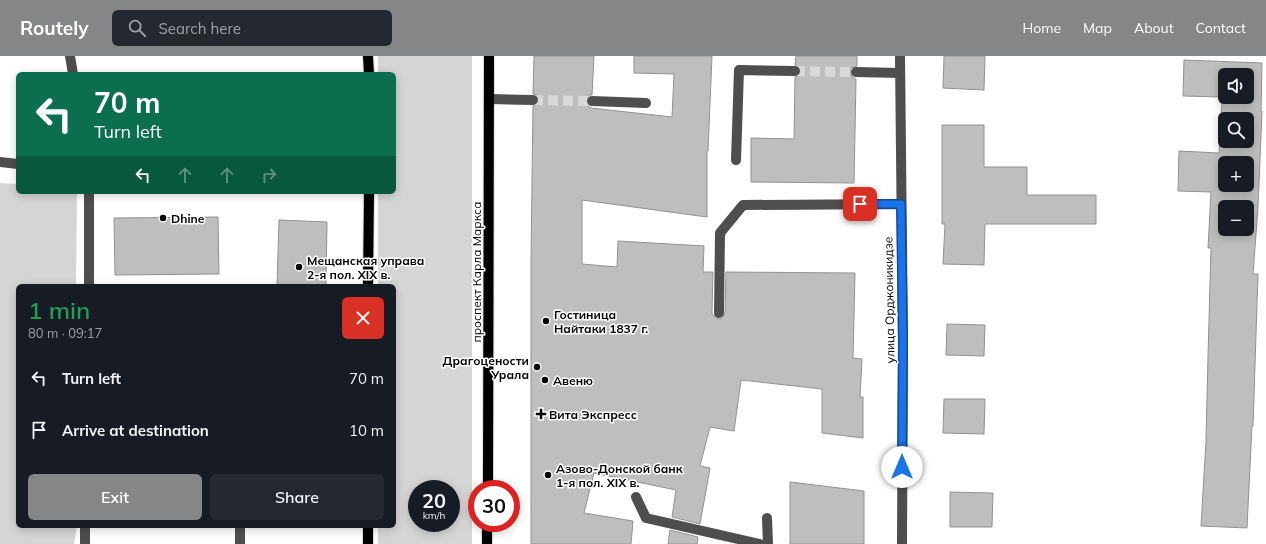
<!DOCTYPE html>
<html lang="en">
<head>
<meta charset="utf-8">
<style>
  body { margin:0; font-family:Mulish,sans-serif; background:#242831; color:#f1f3f6; height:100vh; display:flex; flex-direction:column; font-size:15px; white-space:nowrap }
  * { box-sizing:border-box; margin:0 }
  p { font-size:13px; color:#9ea1a6 }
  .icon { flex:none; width:22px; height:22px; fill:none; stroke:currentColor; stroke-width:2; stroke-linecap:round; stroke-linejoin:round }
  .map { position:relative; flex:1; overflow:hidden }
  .side { position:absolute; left:16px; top:228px; width:380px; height:244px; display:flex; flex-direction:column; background:#171b24; border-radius:6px; box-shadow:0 2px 10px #0003 }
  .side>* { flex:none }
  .guide { position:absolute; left:16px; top:16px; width:380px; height:122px; border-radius:6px; box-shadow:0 2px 10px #0003; background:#0b6e4f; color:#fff; overflow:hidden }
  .fabs { position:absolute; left:1218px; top:12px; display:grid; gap:8px }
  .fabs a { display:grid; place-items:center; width:36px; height:36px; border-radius:6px; background:#171b24; box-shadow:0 2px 10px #0003; font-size:20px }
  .speed { position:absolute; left:408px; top:424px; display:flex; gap:8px; font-size:20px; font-weight:700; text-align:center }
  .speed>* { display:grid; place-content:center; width:52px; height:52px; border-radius:50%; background:#171b24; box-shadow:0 2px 10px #0003; line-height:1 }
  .speed small { font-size:10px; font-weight:400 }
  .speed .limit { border:6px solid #d22; background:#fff; color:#111 }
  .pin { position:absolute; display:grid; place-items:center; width:34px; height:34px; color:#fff; margin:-17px; border-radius:8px; box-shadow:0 2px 6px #0006 }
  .me { position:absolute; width:44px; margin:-22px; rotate:0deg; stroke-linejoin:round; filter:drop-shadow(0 0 3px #0008) }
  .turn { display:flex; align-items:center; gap:14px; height:84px; padding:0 12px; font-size:18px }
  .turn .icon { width:52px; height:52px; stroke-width:2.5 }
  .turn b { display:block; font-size:28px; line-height:34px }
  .lanes { display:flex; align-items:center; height:38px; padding:0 12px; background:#0003; justify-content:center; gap:20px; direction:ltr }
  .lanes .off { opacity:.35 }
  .round { display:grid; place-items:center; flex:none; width:42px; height:42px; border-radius:6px; background:#242831 }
  .head { display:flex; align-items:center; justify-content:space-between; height:68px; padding:0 12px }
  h1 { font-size:24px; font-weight:600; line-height:30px; color:#1e9e55 }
  .cta { display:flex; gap:8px; margin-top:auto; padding:8px 12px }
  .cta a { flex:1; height:46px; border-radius:6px; background:#858687; color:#fff; font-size:16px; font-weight:600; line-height:46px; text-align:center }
  .cta a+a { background:#242831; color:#f1f3f6 }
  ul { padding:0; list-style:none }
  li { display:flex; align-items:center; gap:12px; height:52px; padding:0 12px }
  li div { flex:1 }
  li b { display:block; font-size:15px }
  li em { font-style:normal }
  header { display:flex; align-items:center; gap:24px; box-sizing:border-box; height:56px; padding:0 20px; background:#858687; color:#fff }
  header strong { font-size:19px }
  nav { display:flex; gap:22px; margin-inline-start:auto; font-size:14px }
  .search { width:280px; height:36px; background:#242831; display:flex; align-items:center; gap:10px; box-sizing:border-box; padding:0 14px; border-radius:6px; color:#9ea1a6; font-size:15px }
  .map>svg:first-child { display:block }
</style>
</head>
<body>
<header>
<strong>Routely</strong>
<div class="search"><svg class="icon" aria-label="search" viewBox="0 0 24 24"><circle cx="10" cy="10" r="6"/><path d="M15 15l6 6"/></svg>Search here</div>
<nav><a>Home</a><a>Map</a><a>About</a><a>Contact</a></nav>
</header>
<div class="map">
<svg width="1266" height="488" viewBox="0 0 1266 488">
  <rect width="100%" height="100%" fill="#fff"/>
  <path fill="#d5d5d5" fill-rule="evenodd" d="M378,0h94v488h-94v-18h16v-240h-16v-94h16v-118h-16zM417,433h34v34h-34z
    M0,127l18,1v8h59l-1,94h-58v240h59l-3,18h-74z"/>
  <path fill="#bebebe" stroke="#929292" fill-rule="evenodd" d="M534,0h60l-2,39h-3l-3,5 2,6 3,2 81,9 2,-43 -40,-1v-17h78l-4,95h-1v66l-125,-17v64l35,3 1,-26 86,5 -1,26h10l-1,41 2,3 5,3 3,-1 3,-5 1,-41 129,1 -2,85 9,1 -2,38h3v41l-41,-5v-44l-81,-9 -7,51 -24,-4 -10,39 10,2 -10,56 -28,-7 4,-27 -82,-17 -10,40 49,8 -2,23h-100v-283l2,-155 5,-2 1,-4 -2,-5 -4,-1z
    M796,0h61v10l-6,2 -1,4 2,5 4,2 -2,104 -103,-1v-44l43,1 1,-62 3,-1 3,-4 -1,-4 -5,-3z
    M944,0h41l-1,34 -41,-2z
    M1184,4l78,3 -1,48h1l-4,96 -5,67h5l-5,152h-1l-5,102 -46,-2 5,-85 2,-85 3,-108h-3l3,-56 -33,-1 1,-40 40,2 3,-56 -39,-1zM1225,19h22v22h-22zM1225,63h22v22h-22zM1225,107h22v22h-22zM1225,151h22v22h-22z
    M942,69h42v42h43v28h69v29h-111l-1,41 -41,-1 2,-40h-3z
    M218,161l1,57 -104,1 -1,-57z
    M279,164l48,2 -1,64h-49z
    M947,268l38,1 -1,31 -38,-1z
    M944,343h41l-1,35 -41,-1z
    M790,426l74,9v53h-74z
    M950,436l43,1 -1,34h-42z
    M670,474l28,7 -1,7h-29z"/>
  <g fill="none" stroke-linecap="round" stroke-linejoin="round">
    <path stroke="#d9d9d9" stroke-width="10" stroke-dasharray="10 5" stroke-linecap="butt" d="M795,15l61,1
      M533,44l59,1"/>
    <g stroke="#dbdbdb" stroke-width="12">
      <path id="major" d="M368,0l1,18
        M368,230l1,-94
        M488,433l1,-433
        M368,470v18
        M487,488v-21"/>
    </g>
    <path stroke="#4e4e4e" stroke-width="10" d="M70,0l3,18
      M900,0l3,287 -1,201
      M856,16l44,1
      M489,43l44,1
      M592,45l54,2
      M736,104l3,-90 56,1
      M0,106l18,2
      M89,230v-94
      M719,257l1,-80 23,-28 158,-1
      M636,441l10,21 114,26
      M767,462l1,26
      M240,470v18
      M85,488v-18"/>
    <use href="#major" stroke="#000" stroke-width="10"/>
  </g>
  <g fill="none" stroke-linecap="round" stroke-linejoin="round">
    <g stroke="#114b97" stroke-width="10">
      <path id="route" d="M860,148h41l2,139 -1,124"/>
    </g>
    <use href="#route" stroke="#1a73e8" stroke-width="7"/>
  </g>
  <g fill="#000" stroke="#fff" stroke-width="1.5">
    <circle cx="163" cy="162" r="4"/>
    <circle cx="299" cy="211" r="4"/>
    <circle cx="546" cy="265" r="4"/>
    <circle cx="537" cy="311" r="4"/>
    <circle cx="545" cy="324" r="4"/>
    <path d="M539 352h4v4h4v4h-4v4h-4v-4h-4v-4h4z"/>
    <circle cx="548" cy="419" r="4"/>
  </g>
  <g text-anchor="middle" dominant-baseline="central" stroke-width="3" stroke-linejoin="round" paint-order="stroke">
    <g font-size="12" font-weight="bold" fill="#000" stroke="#fff" text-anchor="start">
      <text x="171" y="162">Dhine</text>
      <text x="307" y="204">Мещанская управа<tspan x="307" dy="14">2-я пол. XIX в.</tspan></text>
      <text x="554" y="258">Гостиница<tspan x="554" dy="14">Найтаки 1837 г.</tspan></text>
      <text x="529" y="304" text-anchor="end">Драгоцености<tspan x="529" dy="14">Урала</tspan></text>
      <text x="553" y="324">Авеню</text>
      <text x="549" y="358">Вита Экспресс</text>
      <text x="556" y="412">Азово-Донской банк<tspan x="556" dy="14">1-я пол. XIX в.</tspan></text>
    </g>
    <g font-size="12" fill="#000" stroke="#fff">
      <text transform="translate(476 216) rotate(-90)">проспект Карла Маркса</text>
      <text transform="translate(889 244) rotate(-91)">улица Орджоникидзе</text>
    </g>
  </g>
</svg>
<div class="fabs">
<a><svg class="icon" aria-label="sound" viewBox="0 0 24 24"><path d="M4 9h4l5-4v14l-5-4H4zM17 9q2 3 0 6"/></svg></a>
<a><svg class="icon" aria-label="search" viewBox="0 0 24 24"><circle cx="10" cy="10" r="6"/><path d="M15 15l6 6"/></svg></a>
<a>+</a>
<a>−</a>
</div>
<div class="speed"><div>20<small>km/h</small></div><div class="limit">30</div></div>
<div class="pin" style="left:860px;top:148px;background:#d93025"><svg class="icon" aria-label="arrive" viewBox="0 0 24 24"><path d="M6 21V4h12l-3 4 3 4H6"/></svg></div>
<svg class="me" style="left:902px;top:411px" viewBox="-20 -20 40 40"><circle r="19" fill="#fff"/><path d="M0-13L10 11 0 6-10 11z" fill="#1a73e8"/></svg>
<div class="guide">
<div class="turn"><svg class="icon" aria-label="left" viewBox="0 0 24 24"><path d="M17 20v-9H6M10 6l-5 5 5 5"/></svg><div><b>70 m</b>Turn left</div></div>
<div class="lanes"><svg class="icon" aria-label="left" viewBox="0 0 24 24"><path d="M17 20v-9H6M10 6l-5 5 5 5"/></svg><svg class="icon off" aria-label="ahead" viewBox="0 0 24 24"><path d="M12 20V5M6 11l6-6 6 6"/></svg><svg class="icon off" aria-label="ahead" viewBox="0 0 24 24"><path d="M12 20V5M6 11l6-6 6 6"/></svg><svg class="icon off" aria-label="right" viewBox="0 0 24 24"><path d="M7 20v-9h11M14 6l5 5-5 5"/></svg></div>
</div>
<section class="side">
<div class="head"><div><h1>1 min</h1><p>80 m · 09:17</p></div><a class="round" style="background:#d93025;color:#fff"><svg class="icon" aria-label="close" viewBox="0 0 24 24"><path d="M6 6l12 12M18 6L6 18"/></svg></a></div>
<ul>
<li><svg class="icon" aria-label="left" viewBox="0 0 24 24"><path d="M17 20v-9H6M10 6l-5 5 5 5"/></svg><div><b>Turn left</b></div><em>70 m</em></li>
<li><svg class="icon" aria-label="arrive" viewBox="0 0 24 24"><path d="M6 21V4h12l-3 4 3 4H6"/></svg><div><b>Arrive at destination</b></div><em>10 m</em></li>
</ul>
<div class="cta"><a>Exit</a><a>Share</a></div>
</section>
</div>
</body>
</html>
